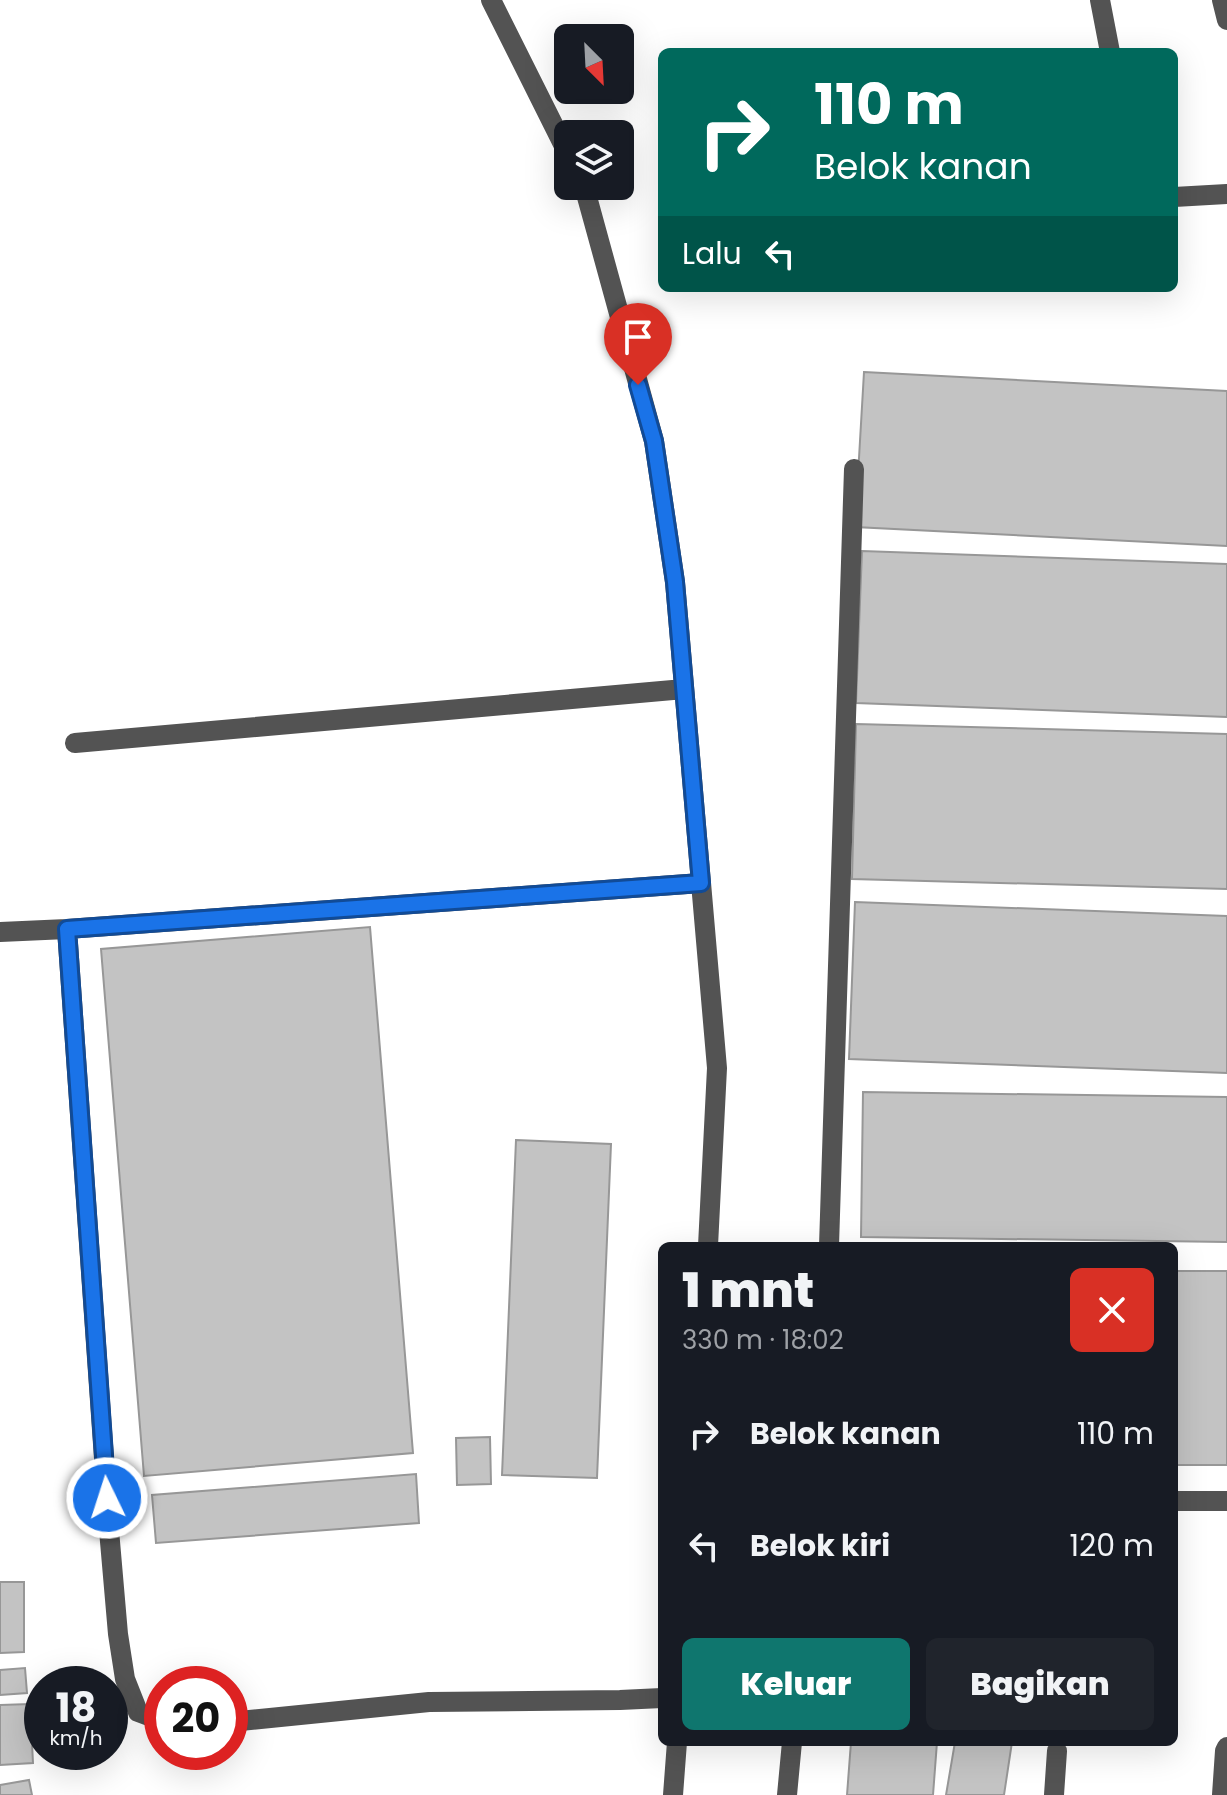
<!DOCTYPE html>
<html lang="id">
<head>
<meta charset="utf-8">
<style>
  body { margin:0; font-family:Poppins,sans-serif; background:#20242c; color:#f1f3f6; height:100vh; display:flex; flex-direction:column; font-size:30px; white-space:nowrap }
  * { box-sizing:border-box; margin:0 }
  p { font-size:26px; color:#9ea1a6 }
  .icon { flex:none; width:44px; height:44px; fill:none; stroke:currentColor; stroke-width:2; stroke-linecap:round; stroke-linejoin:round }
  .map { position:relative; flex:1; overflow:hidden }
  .side { position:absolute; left:658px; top:1242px; width:520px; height:504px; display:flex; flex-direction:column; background:#171b24; border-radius:12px; box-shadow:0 8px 32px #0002 }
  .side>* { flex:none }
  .banner { position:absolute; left:658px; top:48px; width:520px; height:244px; border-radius:12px; box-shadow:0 8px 32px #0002; background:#00695c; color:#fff; overflow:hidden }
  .needle { width:52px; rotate:156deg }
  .tools { position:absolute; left:554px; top:24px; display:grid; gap:16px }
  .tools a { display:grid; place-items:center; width:80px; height:80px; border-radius:12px; background:#171b24; box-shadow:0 8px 32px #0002; font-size:40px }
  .speed { position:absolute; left:24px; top:1666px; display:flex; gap:16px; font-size:40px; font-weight:700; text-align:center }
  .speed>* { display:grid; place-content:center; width:104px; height:104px; border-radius:50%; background:#171b24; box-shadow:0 8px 32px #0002; line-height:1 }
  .speed small { font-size:20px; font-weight:400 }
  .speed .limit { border:12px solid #d22; background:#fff; color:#111 }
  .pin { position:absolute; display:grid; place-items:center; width:68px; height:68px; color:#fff; margin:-82px -34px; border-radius:50% 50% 50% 0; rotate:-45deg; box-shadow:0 0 8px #0007 }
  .pin .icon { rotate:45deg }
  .me { position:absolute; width:88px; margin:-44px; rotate:356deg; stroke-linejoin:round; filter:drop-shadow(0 0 6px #0008) }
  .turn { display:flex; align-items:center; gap:28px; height:168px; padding:0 24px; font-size:36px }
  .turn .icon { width:104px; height:104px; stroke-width:2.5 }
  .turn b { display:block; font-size:56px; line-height:68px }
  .then { display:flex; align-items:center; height:76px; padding:0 24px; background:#0003; gap:16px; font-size:30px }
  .round { display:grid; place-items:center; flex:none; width:84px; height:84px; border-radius:12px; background:#20242c }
  .overview { display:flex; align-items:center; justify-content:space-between; height:136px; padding:0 24px }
  h1 { font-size:48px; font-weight:800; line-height:60px }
  .cta { display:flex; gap:16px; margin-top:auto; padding:16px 24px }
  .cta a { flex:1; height:92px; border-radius:12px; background:#0f766e; color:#fff; font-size:32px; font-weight:800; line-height:92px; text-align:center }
  .cta a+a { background:#20242c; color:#f1f3f6 }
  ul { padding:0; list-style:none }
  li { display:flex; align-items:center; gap:24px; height:112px; padding:0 24px }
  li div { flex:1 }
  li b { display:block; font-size:30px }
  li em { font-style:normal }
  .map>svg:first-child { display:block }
</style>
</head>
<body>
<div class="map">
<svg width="1227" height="1795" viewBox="0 0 1227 1795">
  <rect width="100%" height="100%" fill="#fff"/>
  <path fill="#c3c3c3" stroke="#979797" stroke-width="2" d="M864,372l363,19v155l-372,-19z
    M862,551l365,13v153l-371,-14z
    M856,724l371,10v155l-375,-10z
    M855,902l372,14v157l-378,-14z
    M370,927l43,526 -269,23 -43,-527z
    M863,1092l364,5v145l-366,-5z
    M516,1140l95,4 -14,334 -95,-3z
    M1174,1271h53v194h-53z
    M490,1437l1,47 -34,1 -1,-47z
    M416,1474l3,49 -263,20 -4,-48z
    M0,1582h24v70l-24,1z
    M25,1668l2,25 -27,2v-25z
    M30,1704l3,59 -33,2v-60z
    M851,1742h86l-4,53h-86z
    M955,1742h57l-8,53h-58z
    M29,1780l3,15h-32v-10z"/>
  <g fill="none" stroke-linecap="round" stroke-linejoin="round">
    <path stroke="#535353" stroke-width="20" d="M491,0l77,154
      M1100,0l10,52
      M1222,0l5,20
      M584,186l70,255 21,141 42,486 -9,178
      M1174,197l53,-3
      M75,743l609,-54
      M67,929l42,601 9,104 7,45 13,33 24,9
      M0,932l67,-3 634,-46
      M829,1246l25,-777
      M1174,1501h53
      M230,1722l199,-20 191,-2 42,-2
      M673,1795l4,-53
      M787,1795l5,-53
      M1054,1795l3,-44
      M1222,1795l3,-44 2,-4"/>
  </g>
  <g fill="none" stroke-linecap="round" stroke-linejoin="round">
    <g stroke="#114b97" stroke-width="20">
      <path id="route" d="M107,1498l-40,-569 634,-46 -26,-301 -21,-141 -16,-56"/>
    </g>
    <use href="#route" stroke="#1a73e8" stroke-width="14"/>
  </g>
</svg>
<div class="tools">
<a><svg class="needle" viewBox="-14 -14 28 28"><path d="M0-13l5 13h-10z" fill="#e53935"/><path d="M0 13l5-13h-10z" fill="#9ea1a6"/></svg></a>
<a><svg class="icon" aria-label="layers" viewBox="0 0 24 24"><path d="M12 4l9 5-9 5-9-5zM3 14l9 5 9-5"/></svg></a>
</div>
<div class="speed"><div>18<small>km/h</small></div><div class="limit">20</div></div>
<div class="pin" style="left:638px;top:385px;background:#d93025"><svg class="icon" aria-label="arrive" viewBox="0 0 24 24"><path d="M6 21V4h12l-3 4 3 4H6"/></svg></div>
<svg class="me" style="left:107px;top:1498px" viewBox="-20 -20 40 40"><circle r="17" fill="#1a73e8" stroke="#fff" stroke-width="3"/><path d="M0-11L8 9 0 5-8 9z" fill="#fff"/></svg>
<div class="banner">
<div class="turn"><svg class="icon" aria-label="right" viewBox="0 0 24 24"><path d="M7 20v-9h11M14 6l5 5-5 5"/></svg><div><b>110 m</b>Belok kanan</div></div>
<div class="then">Lalu<svg class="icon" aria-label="left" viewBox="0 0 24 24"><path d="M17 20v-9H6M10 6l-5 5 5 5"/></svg></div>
</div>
<section class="side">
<div class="overview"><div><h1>1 mnt</h1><p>330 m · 18:02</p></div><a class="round" style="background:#d93025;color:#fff"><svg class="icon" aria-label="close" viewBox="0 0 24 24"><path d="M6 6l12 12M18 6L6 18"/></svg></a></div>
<ul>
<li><svg class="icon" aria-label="right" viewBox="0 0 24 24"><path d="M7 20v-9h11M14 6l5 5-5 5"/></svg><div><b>Belok kanan</b></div><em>110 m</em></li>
<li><svg class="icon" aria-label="left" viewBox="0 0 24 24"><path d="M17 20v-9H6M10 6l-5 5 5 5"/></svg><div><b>Belok kiri</b></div><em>120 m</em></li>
</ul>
<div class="cta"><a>Keluar</a><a>Bagikan</a></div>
</section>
</div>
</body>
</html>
